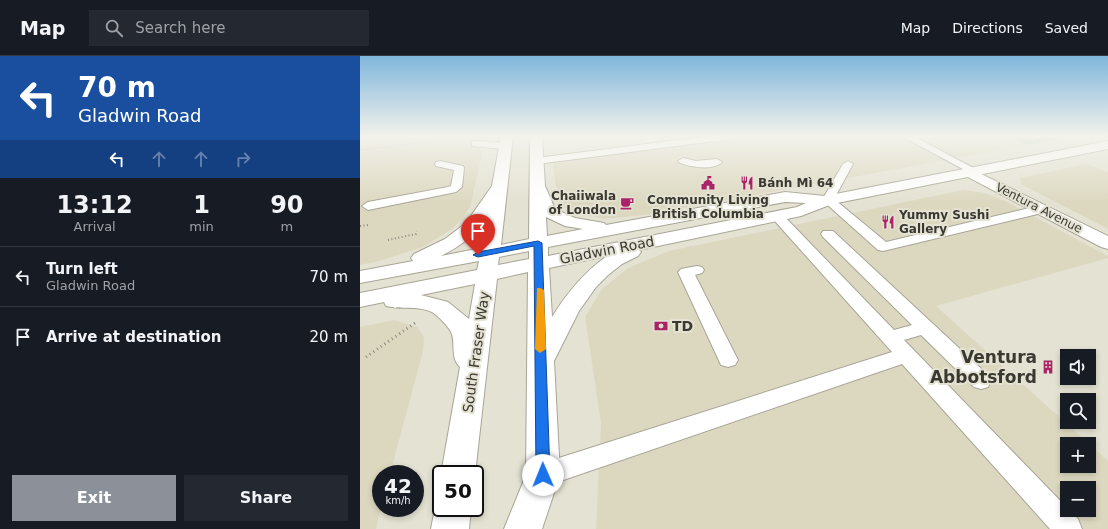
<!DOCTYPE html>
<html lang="en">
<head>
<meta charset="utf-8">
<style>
  body { margin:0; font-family:"DejaVu Sans",sans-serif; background:#242831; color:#f1f3f6; height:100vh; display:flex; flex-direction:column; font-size:15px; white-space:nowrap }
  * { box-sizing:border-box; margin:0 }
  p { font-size:13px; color:#9ea1a6 }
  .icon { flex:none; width:22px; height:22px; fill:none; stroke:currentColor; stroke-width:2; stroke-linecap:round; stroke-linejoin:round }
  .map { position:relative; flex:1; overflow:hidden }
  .panel { display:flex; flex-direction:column; background:#171b24; width:360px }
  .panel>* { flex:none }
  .banner { background:#1a4fa0; color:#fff; overflow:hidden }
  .buttons { position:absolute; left:700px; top:293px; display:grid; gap:8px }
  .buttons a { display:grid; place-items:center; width:36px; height:36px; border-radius:0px; background:#171b24; box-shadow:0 2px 6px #0003; font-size:20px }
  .speed { position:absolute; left:12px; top:409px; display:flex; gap:8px; font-size:20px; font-weight:700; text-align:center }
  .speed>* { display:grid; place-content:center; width:52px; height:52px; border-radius:50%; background:#171b24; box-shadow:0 2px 6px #0003; line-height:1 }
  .speed small { font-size:10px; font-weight:400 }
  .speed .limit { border:2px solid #111; border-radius:6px; background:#fff; color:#111 }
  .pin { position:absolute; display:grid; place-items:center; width:34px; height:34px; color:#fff; margin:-41px -17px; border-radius:50% 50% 50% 0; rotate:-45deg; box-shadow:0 0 4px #0007 }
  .pin .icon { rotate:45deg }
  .me { position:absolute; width:44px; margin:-22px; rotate:359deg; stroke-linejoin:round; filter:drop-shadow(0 0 3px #0008) }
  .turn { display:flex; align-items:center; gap:14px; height:84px; padding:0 12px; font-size:18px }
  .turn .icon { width:52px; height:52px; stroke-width:2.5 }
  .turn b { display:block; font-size:28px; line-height:34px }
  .lanes { display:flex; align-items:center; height:38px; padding:0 12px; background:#0003; justify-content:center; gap:20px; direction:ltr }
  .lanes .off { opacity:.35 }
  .eta { display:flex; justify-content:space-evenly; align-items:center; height:68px; text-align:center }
  .eta b { font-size:24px; font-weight:700; line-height:28px }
  .primary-button { display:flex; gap:8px; margin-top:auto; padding:8px 12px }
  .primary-button a { flex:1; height:46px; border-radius:0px; background:#8c9099; color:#fff; font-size:16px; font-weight:700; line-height:46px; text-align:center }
  .primary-button a+a { background:#242831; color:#f1f3f6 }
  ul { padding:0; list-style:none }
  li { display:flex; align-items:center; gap:12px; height:60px; padding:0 12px; border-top:1px solid #363941 }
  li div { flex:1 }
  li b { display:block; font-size:15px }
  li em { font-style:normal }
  header { display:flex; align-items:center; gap:24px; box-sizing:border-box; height:56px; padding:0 20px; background:#171b24; border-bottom:1px solid #363941 }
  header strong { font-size:19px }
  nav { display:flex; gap:22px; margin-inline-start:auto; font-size:14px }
  .search { width:280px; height:36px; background:#242831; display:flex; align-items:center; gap:10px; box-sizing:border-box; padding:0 14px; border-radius:0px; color:#9ea1a6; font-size:15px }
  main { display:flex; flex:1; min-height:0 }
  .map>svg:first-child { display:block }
</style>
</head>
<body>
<header>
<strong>Map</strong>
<div class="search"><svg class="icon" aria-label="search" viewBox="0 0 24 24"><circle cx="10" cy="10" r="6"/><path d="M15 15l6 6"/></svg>Search here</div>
<nav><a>Map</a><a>Directions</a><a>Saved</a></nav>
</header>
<main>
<section class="panel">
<div class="banner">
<div class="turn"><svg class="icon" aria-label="left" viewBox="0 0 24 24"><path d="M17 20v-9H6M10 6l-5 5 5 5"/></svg><div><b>70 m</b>Gladwin Road</div></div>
<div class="lanes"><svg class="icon" aria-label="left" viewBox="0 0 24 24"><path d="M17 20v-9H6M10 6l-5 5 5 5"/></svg><svg class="icon off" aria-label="ahead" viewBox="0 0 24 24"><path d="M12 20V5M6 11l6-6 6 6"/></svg><svg class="icon off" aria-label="ahead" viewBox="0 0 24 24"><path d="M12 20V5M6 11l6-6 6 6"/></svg><svg class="icon off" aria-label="right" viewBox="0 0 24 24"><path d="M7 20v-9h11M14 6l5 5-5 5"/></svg></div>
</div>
<div class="eta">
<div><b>13:12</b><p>Arrival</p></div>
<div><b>1</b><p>min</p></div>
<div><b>90</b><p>m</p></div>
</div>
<ul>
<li><svg class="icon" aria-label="left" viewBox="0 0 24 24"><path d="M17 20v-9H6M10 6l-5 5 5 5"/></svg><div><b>Turn left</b><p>Gladwin Road</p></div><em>70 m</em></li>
<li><svg class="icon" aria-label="arrive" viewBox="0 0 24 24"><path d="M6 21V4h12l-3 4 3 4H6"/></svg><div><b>Arrive at destination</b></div><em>20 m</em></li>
</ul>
<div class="primary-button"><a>Exit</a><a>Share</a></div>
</section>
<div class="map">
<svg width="748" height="473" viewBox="0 0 748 473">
  <rect width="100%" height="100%" fill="#e4e2d2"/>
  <path fill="#dcd8c0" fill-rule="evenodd" d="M0,80h126l-16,71 -7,11 -11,11 -29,18 -44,14 -19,4z
    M348,80h371l-435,79 -41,4 -40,-12 -8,-25 -2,-26z
    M726,108l22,8v57l-87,-45 -1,-6z
    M603,134l21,3 21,8 103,55v2l-172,48 172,155v68h-512l5,-106 -16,-106 17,-28 26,-21 41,-17zM707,388h22v22h-22zM707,432h22v22h-22z
    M34,264l23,7 7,10 -1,14 -33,123h-9v34l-5,21h-16v-202z"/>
  <path fill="#a2c7b5" d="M645,80h74l-51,9z"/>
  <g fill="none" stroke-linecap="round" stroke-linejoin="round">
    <g stroke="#a8a596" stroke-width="2">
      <path id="service" d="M350,80h24l-4,3 -193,25 -5,-3 5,-3z
        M542,80h11l68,36 -1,2h-8z
        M115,85l30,2 5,3 -5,3 -33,-3v-4z
        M323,102l13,3 21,-2 5,3c-9,9 -31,5 -42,1l-2,-2z
        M80,105l23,5 1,2 -2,19 -6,5 -88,18 -6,-4 6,-4 80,-15 3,-1 3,-16 -18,-4 -1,-2 1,-2z
        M488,105l5,3 -19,35 52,43 156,-37 6,4 -2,3 -163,39 -5,-1 -56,-50 21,-36z
        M417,156l4,1 113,117 18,-5 -89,-88 -2,-3 2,-3h10l155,144 3,6 -3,6 -7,2 -7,-2 -53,-52 -17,5 174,179 4,10h-32l-148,-165 -359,123 -9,-3 -3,-9 3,-9 9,-3 349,-111 -119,-133 -2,-3 2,-3z
        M337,210l5,1 2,3 -2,3 -7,2 43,85 -3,5 -7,2 -7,-2 -43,-93 3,-3z"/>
    </g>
    <g stroke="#a8a596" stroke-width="2">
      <path id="minor" d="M611,113l137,67v13l-7,-2 -135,-71 -2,-3 2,-3z"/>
    </g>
    <g stroke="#a8a596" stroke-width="2">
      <path id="secondary" d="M141,80h12l-12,109 28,-6 1,-103h12l3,50 10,23 20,9 29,5 2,2 179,-33 40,4 283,-55v8l-276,55 -31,12 -162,34 2,2 -3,4 -16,8 -14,11 -12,12 -17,24 -25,50 6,114 -18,54h-38l22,-54 2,-203 -31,7 -22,195h-34l19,-107c-10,-9 -4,-24 -9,-35 -2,-5 -14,-17 -19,-20 -15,-7 -31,-2 -46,-6l-2,-4 -24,5v-14l117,-23 2,-9 -119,22v-12l53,-10 -2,-3 3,-4 31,-15 21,-16 26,-37zM425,146l21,1 -9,4 -249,49v-9zM186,161l19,9 18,3 -36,7zM126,162l-5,30 -40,8c19,-10 34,-20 45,-38zM169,195v8l-31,6 1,-8zM247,200c-24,17 -40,37 -55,61l-3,-49zM115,228l-6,35 -21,-17 -27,-7z
        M80,439l1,13h30l-2,21h-38l4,-21z"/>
    </g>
    <path stroke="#8d8c80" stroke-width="1.5" stroke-dasharray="0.5 2" stroke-linecap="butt" d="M0,94l100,-12"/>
    <path stroke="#8d8c80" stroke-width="2" stroke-dasharray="1 2.5" stroke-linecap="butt" d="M0,170l9,-1
      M28,184l28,-6 1,-3"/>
    <path stroke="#8d8c80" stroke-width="3" stroke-dasharray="1 3.5" stroke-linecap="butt" d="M6,301l49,-34"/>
    <use href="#service" fill="#fff" fill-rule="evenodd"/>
    <use href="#minor" fill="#fff" fill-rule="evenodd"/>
    <use href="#secondary" fill="#fff" fill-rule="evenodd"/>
  </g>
  <linearGradient id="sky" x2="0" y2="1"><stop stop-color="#80b6dc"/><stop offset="0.55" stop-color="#f3f2eb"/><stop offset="1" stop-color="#f3f2eb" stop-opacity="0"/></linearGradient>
  <rect width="748" height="146" fill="url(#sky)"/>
  <path fill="#1a73e8" stroke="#114b97" d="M178,185l4,2 8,232 -2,5 -5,2 -5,-2 -2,-5 -2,-229 -56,11 -5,-2 5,-3z"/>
  <path fill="#f59e0b" d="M177,232h3l4,2 2,59 -6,4 -5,-4z"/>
  <defs>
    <g id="civic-bare" transform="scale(1.08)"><path d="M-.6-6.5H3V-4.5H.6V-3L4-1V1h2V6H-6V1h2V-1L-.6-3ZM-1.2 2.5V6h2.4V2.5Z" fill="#aa2267" stroke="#e4e2d2" stroke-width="2.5" paint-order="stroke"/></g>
    <g id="restaurant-bare" transform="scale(1.08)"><path d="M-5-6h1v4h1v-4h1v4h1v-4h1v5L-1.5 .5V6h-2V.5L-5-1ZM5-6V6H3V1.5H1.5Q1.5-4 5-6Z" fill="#aa2267" stroke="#e4e2d2" stroke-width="2.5" paint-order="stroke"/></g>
    <g id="cafe-bare" transform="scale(1.08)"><path d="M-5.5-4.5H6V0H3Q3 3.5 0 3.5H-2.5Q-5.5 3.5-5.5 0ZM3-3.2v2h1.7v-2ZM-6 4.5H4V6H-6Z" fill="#aa2267" stroke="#e4e2d2" stroke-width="2.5" paint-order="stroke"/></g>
    <g id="bank-bare" transform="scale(1.08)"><path d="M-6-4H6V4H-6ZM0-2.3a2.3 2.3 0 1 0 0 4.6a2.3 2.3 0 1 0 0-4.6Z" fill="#aa2267" stroke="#e4e2d2" stroke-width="2.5" paint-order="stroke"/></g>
    <g id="building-bare" transform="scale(1.08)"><path d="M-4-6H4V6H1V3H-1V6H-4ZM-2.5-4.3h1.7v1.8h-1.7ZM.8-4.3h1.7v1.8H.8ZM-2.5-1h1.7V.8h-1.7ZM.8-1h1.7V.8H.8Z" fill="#aa2267" stroke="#e4e2d2" stroke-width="2.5" paint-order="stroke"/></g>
  </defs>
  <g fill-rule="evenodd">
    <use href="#civic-bare" x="348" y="127"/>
    <use href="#restaurant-bare" x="387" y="127"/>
    <use href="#cafe-bare" x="267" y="147"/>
    <use href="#restaurant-bare" x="528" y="166"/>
    <use href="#bank-bare" x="301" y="270"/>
    <use href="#building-bare" x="688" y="311"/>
  </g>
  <g text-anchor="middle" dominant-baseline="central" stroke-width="4" stroke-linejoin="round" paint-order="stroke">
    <g font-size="12" font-weight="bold" fill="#393831" stroke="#e4e2d2" text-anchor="start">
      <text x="398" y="127">Bánh Mì 64</text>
      <text x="256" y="140" text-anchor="end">Chaiiwala<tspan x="256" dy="14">of London</tspan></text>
      <text x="348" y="144" text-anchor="middle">Community Living<tspan x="348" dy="14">British Columbia</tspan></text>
      <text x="539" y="159">Yummy Sushi<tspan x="539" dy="14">Gallery</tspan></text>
    </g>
    <g font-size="12" fill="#393831" stroke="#e4e2d2">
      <text transform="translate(679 152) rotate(27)">Ventura Avenue</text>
    </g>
    <g font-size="14" fill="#393831" stroke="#e4e2d2">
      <text transform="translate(247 194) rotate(-11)">Gladwin Road</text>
      <text transform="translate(116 296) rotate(-82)">South Fraser Way</text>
    </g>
    <g font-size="14" font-weight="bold" fill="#393831" stroke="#e4e2d2" text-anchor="start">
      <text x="312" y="270">TD</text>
    </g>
    <g font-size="17" font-weight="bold" fill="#393831" stroke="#e4e2d2" text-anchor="end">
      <text x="677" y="301">Ventura<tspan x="677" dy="20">Abbotsford</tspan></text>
    </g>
  </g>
</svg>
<div class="buttons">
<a><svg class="icon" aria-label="sound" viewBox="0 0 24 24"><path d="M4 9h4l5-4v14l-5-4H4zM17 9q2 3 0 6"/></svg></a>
<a><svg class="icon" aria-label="search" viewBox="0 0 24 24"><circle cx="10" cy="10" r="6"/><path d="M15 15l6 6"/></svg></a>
<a>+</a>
<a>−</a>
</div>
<div class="speed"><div>42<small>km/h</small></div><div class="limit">50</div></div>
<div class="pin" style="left:118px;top:199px;background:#d93025"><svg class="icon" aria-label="arrive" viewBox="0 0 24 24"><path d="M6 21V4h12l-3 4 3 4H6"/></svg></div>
<svg class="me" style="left:183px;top:419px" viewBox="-20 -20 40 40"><circle r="19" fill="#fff"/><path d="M0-13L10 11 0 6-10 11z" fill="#1a73e8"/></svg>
</div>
</main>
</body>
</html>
